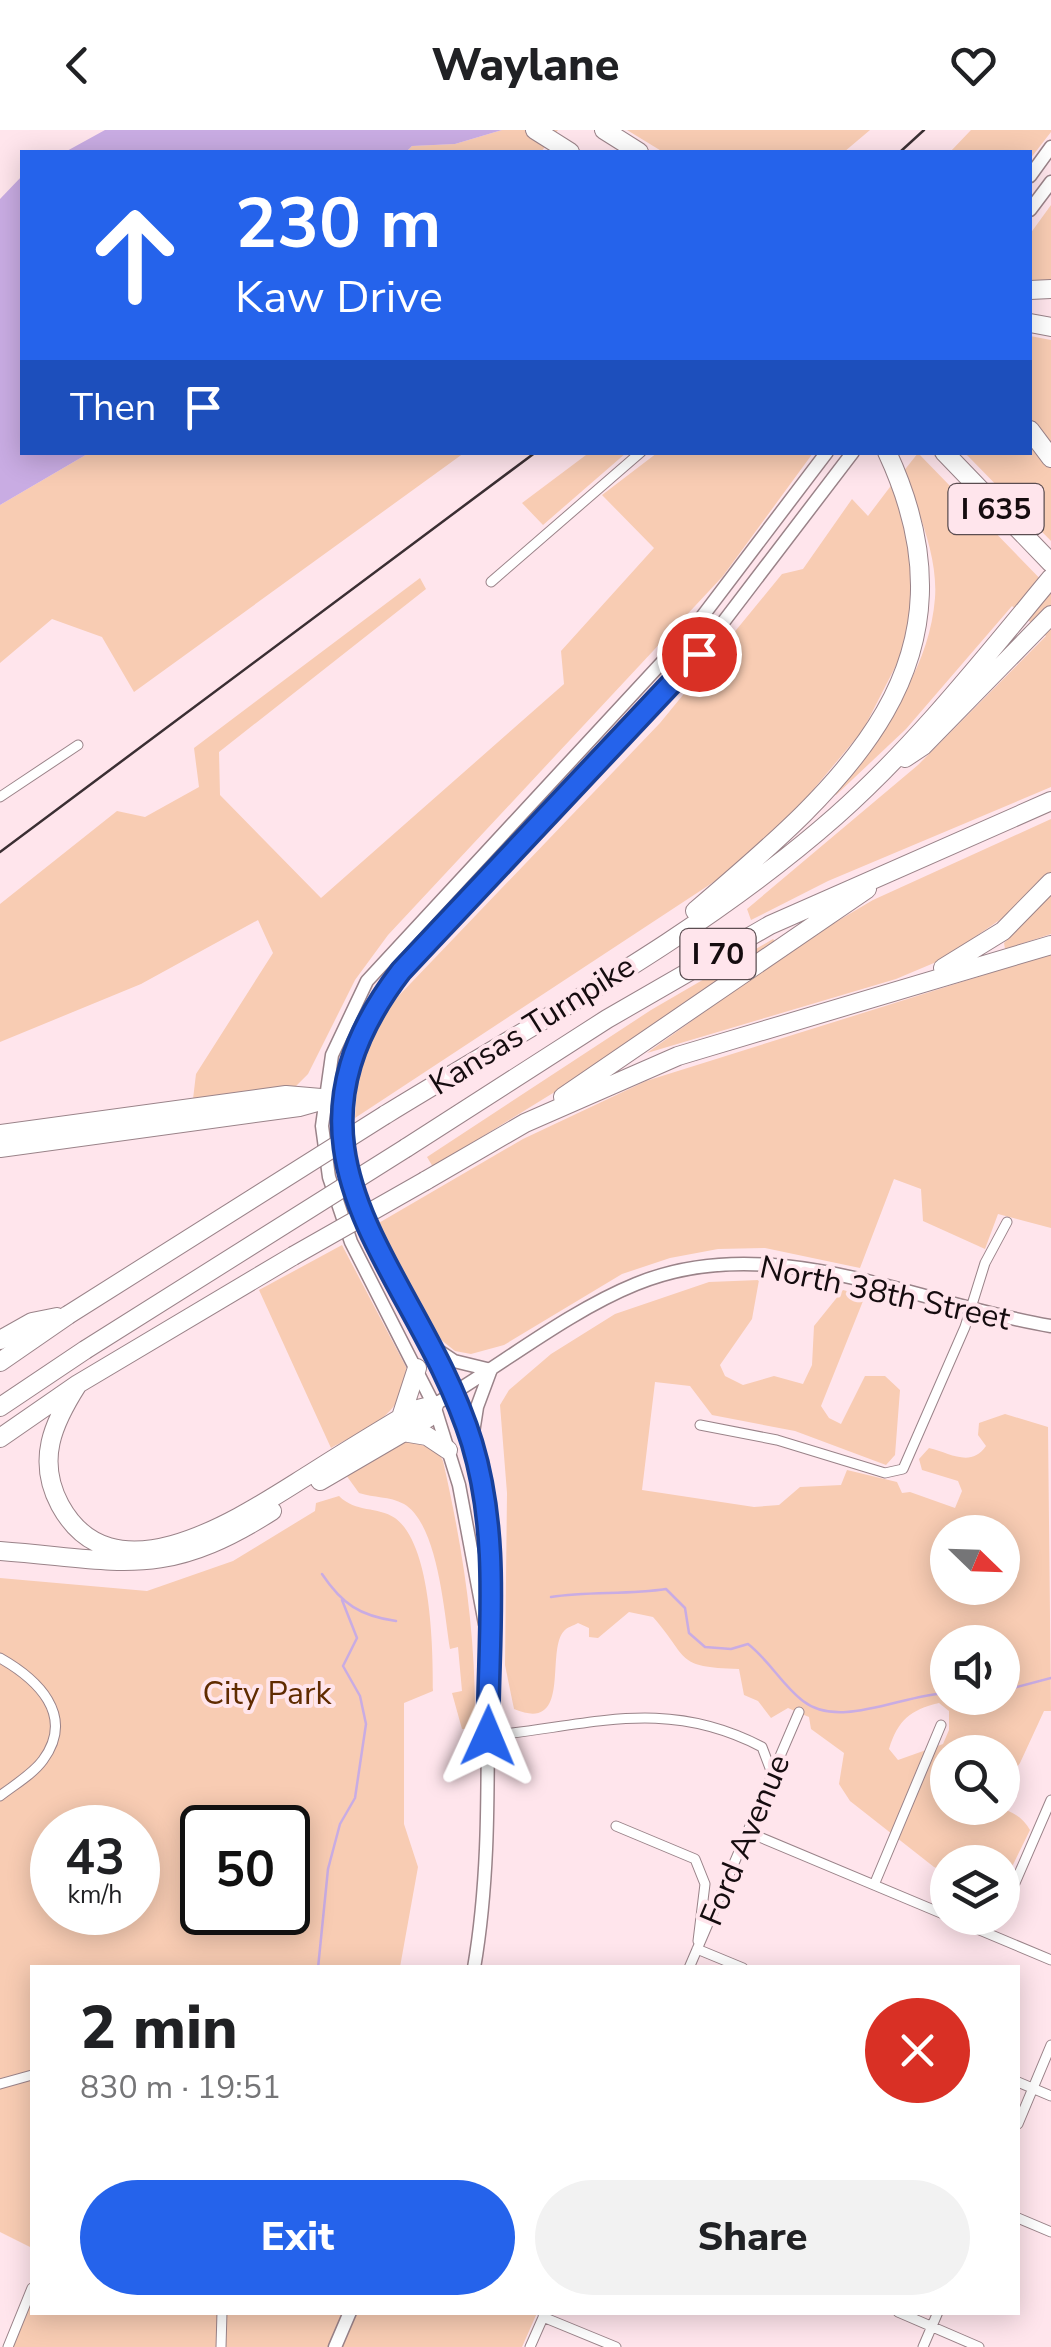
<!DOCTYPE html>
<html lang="en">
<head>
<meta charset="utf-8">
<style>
  body { margin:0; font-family:"Nunito Sans",sans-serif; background:#f2f2f2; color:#202124; height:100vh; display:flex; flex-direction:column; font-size:38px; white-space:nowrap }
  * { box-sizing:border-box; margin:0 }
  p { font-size:32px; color:#757577 }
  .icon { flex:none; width:55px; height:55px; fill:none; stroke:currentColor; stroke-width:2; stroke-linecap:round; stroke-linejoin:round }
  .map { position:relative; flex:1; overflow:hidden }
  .drawer { position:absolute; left:30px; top:1835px; width:990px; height:350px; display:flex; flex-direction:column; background:#fff; border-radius:0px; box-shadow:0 5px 25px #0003 }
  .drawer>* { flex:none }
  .hud { position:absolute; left:20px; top:20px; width:1012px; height:305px; border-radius:0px; box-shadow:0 5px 25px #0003; background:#2563eb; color:#fff; overflow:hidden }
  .needle { width:65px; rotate:113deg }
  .controls { position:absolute; left:930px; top:1385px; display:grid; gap:20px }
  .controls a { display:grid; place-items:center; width:90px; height:90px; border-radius:50%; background:#fff; box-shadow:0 5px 25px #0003; font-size:50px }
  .speed { position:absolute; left:30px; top:1675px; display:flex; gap:20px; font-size:50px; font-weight:700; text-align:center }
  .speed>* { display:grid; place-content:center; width:130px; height:130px; border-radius:50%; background:#fff; box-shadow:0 5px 25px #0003; line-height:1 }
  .speed small { font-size:25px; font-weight:400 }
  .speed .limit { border:5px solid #111; border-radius:15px; background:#fff; color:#111 }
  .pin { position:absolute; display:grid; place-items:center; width:85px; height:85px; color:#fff; margin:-42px; border:5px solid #fff; border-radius:50%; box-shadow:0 2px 10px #0007 }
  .me { position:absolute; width:110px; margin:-55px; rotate:1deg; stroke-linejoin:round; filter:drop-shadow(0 0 8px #0008) }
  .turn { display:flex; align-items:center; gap:35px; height:210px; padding:0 50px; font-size:45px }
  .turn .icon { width:130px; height:130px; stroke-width:2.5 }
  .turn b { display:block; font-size:70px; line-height:85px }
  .then { display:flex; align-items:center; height:95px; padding:0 50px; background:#0003; gap:20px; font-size:38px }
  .round { display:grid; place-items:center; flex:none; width:105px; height:105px; border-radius:52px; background:#f2f2f2 }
  .headline { display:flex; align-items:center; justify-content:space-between; height:170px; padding:0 50px }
  h1 { font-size:60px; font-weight:800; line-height:75px }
  .cta { display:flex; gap:20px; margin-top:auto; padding:20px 50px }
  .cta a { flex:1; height:115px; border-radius:60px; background:#2563eb; color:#fff; font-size:40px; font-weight:800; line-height:115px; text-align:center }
  .cta a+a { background:#f2f2f2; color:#202124 }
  header { display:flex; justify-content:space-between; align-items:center; height:130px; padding:0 50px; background:#fff; font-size:45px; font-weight:800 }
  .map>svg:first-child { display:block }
</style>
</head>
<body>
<header><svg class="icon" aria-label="back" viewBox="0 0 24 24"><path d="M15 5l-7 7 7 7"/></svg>Waylane<svg class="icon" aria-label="heart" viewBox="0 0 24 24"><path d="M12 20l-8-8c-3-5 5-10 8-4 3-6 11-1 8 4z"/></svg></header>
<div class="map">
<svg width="1051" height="2217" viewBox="0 0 1051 2217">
  <rect width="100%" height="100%" fill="#ffe5ec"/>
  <path fill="#f8ccb3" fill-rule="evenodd" d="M502,0h56l-17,22h-135l6,-6 43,-2z
    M627,0h243l-26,22h-181z
    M971,0h80v2l-21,27v-7h-80z
    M1051,75v75l-21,2v-48z
    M1030,206l21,4v201l-86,-88 65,-1z
    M590,322l36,1 -83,72 -21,-22z
    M89,323h375l-330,239 -32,-55 -50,-18 -52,44v-158z
    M657,323h156l-90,123 -335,359 -33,45 -47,94 -12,12 -103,13 3,-25 77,-121 -15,-33 -117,64 -141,58v-138l117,-93 28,6 54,-30 -5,-39 226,-170 6,11 -207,163 1,43 101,103 243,-214 -3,-33 93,-103 -52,-53z
    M918,323l133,137v197l-223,94 -77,39 -4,-11 171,-144 128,-129 -34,-30 -106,123 -70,66 -3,-4c45,-57 96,-116 102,-193 3,-42 -17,-88 -32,-126z
    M893,353l17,48 2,103 -49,96 -55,66 -70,70 -383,252 3,-47 30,-64 272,-284 122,-149 21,-5 49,-70 16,17z
    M1051,689v66l-110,75 -45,19 -249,74 155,-111 71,-42z
    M1051,764v40l-46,15 -1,-6z
    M773,809l3,3 -184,127 -159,98 -6,-10 224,-147z
    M1051,824v274l-53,-14 -13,35 -62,-28 -2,-32 -27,-10 -34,89 -95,-20 -47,1 -48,9 -48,16 -118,71 -33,9 -16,-3 -25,-20 -53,-107 146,-85 123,-58z
    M342,1115l64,122c0,48 -37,60 -75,81l-72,-158z
    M759,1150l-7,39 -32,46 5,11 18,9 31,-9 29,8 9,-19 2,-39 29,-36 22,6 -44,110 8,12 12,6 24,-48h20l15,14 -5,65 -9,10 -91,-34 -83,-16 -22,-29 -35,-4 -13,108 112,17 25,-2 21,-18 41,-2 6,-15 50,12 5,11 8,-1 45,16 7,-17 -4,-10 -36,-11 -3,-11 10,-11c21,5 42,20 57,-2l-8,-11 1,-12 26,-9 43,13 3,284h-7l-24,52 -17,23 -1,-34h-54v56c30,0 65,-8 82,22l-24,49h-3l-1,-17h-54l-1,10 -13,-5 -84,-66 -11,-17 5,-31 -33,-24 -2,-12 -21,-9 -17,10 -13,-17 -14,-6 -5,-26c-65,-2 -49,-10 -86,-52l-24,-5 -31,26 -9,-1v-9l-11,-5c-5,3 -11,4 -14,8 -19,20 9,103 -50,78l-9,-44 2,-172 -7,-88 9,-15 42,-36 64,-40 94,-32zM948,1402h54v56h-54zM948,1512h54v56h-54zM939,1573l10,8v19l-6,14 -45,16 -9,-11c9,-29 21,-39 50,-46z
    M406,1309l32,12 5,10c20,88 33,172 32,262l-5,6h-8l-10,-36 10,-2 -4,-44 -8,2c-6,-37 -12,-125 -46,-145 -15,-8 -30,-6 -45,-11l-13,-18z
    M339,1366c17,17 38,10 56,22 37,27 38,132 38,173l-29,12v121l14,43 -18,100 -368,1v280l-32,-16v-654l147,13 86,-30 82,-50 1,-8zM52,1698h86v84h-86zM202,1698h86v84h-86z
    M32,2170v12l505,1 -15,34h-510z"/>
  <path fill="#c9ace3" d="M105,0h397l-47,14 -43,2 -6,6h-341z
    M22,46v276l67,1 -89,52v-306z"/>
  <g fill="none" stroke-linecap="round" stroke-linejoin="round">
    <path stroke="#c9ace3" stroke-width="2.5" d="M322,1444c20,30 38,42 74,47
      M551,1467c38,-6 76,-2 115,-8l19,19 4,25 16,14 26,2 17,-5c21,16 34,41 55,57 37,29 100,-7 145,-8
      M1002,1561l49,-13
      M318,1838l10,-99 12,-45 15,-26 11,-74 -6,-28 -17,-30 14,-28 -15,-38"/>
    <g stroke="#9a8389" stroke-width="11">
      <path id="street" d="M491,452l150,-130
        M0,667l78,-52
        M700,1295l77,15 108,33 18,-4 62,-142 20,-64 22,-41
        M0,1528c37,21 76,57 43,102 -10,14 -29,25 -43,36
        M487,1606c103,-10 177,-40 275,11l11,29
        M616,1696l79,33 10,25 -7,57
        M750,1703l198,83
        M874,1755l67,-160
        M1002,1783l49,-113
        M951,1788l100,42
        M697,1819l46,19
        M689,1838l110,-256
        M1018,1952l33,14
        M0,1954l32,-9
        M1018,1994l33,-79
        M1018,2088l33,14
        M898,2182l81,35
        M543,2187l73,30
        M8,2217l24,-59
        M221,2217l1,-35
        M530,2217l15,-34
        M923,2217l15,-35"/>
    </g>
    <g stroke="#9a8389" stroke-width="15">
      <path id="secondary" d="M1030,46l21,-29
        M1030,80l21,-28
        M430,1215l24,16 37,9
        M434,1275c65,-38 133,-93 202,-121 135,-56 280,20 415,42
        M472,1309l5,-32 13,-35
        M485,1494l-26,-139 -25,-80 -83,-163 -22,-65 -7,-51 10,-71 35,-74 325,-351 135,-178
        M474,1838c17,-99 13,-197 14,-296 1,-49 8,-96 1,-145 -7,-45 -17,-89 -36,-131 -67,-157 -181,-257 -52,-425l298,-317 154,-202
        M335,2217l15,-35"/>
    </g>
    <g stroke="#9a8389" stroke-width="20">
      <path id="highway" d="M535,0l35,22
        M604,0l35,22
        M1030,160l21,-1
        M1030,193l21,4
        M1030,300l21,28
        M944,322l107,111
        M905,628l18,-12 128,-131
        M695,781c150,-128 291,-247 192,-459
        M943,838l60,-37 48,-49
        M563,967l304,-208
        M385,985c153,-94 316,-180 451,-299 80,-71 147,-156 215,-238
        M0,1004l286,-39 58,5
        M0,1018l299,-41 25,-7
        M406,1018l201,-129 163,-94 281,-124
        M425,1051l100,-58 153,-67 373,-111
        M0,1210l32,-18 25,-5
        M0,1232l68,-47
        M78,1254c-25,39 -42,76 -18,121 55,101 187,8 250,-31 34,-22 69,-43 104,-64l20,-5
        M0,1277l85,-57
        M401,1287l16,-49
        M403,1302l24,4 21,14
        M0,1308l78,-54 215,-128
        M320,1351l108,-63 6,-13
        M0,1421c121,9 162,30 272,-40"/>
    </g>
    <use href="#street" stroke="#fff" stroke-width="9"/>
    <use href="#secondary" stroke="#fff" stroke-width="12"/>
    <use href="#highway" stroke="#fff" stroke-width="18"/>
    <path stroke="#3b2f33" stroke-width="2.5" d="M900,22l24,-22
      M0,722l536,-400"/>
    <g stroke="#9a8389" stroke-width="20" stroke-linecap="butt">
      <path id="highway-bridge" d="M293,1126l132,-75
        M68,1185l317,-200
        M85,1220l321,-202"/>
    </g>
    <use href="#highway-bridge" stroke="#fff" stroke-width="18"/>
  </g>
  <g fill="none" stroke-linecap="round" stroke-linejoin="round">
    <g stroke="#184099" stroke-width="25">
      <path id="route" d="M488,1606c0,-98 13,-197 -16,-293 -54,-175 -216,-283 -71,-472l298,-317"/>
    </g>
    <use href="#route" stroke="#2563eb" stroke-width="18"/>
  </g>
  <g text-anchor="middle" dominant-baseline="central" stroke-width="8" stroke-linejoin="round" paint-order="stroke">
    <g fill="#ffe5ec" stroke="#5b4d51" stroke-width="2.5">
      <rect x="948.5" y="354" width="95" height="50" rx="8"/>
      <rect x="680.5" y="799" width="75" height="50" rx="8"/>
    </g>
    <g font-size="30" font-weight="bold" fill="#150c0f">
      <text x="996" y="379">I 635</text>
      <text x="718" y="824">I 70</text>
    </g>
    <g font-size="32" fill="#150c0f" stroke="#ffe5ec">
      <text transform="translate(532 895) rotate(-32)">Kansas Turnpike</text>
      <text transform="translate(885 1163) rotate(12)">North 38th Street</text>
      <text transform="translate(745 1710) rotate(-67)">Ford Avenue</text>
    </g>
    <g font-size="32" fill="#5f2b00" stroke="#ffe5ec">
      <text x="267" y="1563">City Park</text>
    </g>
  </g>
</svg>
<div class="controls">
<a><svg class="needle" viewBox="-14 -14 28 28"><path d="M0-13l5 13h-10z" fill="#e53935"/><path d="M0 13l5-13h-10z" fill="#757577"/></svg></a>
<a><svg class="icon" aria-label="sound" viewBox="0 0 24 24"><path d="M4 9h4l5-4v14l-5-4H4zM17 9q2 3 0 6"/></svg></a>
<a><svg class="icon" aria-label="search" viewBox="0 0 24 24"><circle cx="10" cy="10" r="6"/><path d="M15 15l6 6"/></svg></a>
<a><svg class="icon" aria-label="layers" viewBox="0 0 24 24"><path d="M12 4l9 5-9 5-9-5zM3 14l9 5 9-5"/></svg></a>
</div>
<div class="speed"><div>43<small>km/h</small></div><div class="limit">50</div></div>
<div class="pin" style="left:699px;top:524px;background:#d93025"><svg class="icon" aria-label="arrive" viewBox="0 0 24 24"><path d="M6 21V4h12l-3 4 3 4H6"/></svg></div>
<svg class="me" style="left:488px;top:1606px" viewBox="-20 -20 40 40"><path d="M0-17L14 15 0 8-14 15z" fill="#2563eb" stroke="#fff" stroke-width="4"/></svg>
<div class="hud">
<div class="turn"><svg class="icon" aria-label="ahead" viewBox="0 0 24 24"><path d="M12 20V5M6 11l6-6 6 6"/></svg><div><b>230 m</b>Kaw Drive</div></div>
<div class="then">Then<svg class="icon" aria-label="arrive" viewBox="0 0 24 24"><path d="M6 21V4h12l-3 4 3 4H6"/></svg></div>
</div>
<section class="drawer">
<div class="headline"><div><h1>2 min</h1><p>830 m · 19:51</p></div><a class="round" style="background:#d93025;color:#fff"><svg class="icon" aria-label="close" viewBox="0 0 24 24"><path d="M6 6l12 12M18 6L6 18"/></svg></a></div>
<div class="cta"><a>Exit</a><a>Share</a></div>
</section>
</div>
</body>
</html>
